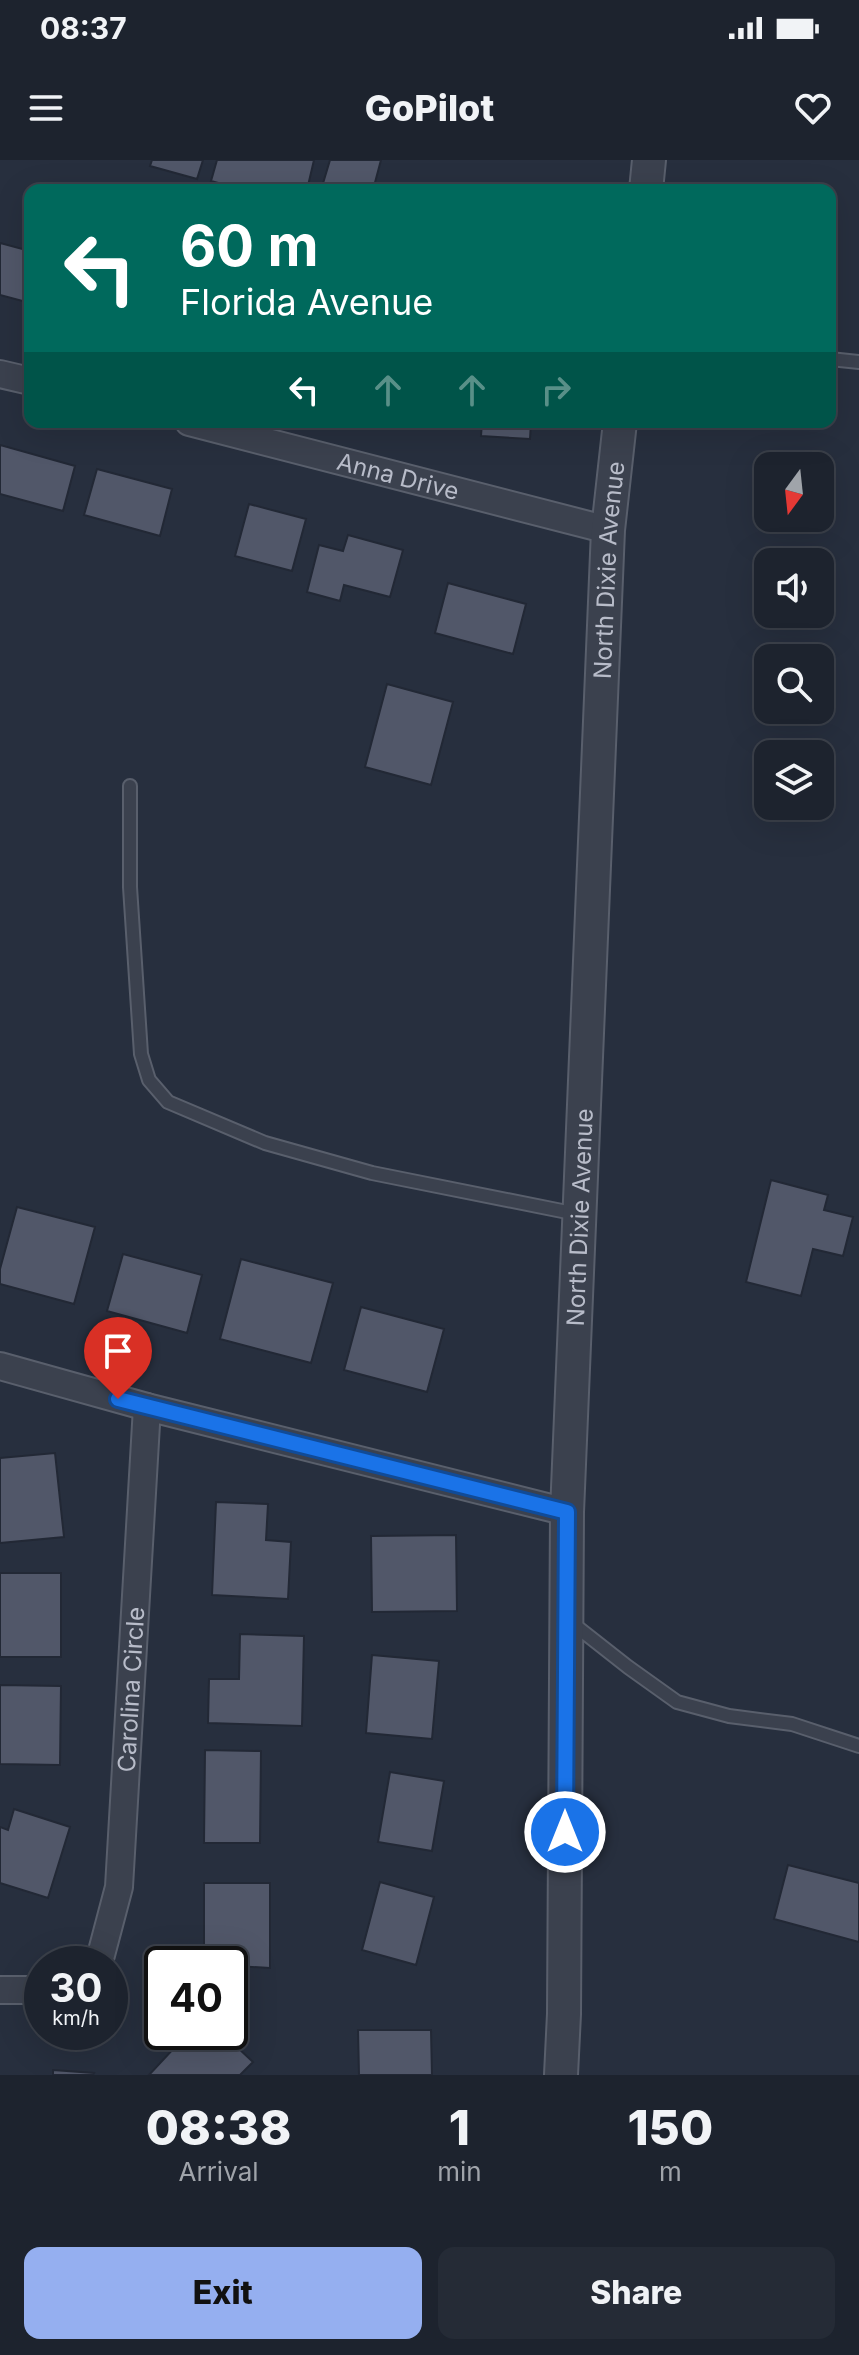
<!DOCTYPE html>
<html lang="en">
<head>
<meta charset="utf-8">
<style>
  body { margin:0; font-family:Inter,sans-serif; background:#252b36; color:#f1f3f6; height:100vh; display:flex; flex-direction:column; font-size:30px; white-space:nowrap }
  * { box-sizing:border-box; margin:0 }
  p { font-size:26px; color:#a0a4aa }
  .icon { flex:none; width:44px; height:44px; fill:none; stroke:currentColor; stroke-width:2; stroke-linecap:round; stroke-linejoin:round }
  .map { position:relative; height:1915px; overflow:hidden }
  .sheet { display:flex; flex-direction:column; background:#1d232e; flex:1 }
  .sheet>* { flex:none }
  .top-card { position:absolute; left:24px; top:24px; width:812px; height:244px; border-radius:16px; box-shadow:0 8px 32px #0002,0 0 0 2px #3b404a; background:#00695c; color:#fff; overflow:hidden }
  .needle { width:52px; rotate:195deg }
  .fabs { position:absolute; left:754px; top:292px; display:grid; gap:16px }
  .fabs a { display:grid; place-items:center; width:80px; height:80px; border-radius:16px; background:#1d232e; box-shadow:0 8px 32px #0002,0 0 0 2px #3b404a; font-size:40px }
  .speed { position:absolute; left:24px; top:1786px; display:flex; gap:16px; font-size:40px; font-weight:700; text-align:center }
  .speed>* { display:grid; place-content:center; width:104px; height:104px; border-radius:50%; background:#1d232e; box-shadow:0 8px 32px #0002,0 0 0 2px #3b404a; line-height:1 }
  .speed small { font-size:20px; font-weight:400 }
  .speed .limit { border:4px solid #111; border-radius:12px; background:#fff; color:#111 }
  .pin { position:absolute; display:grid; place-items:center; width:68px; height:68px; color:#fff; margin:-82px -34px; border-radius:50% 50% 50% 0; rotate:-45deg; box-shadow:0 0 8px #0007 }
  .pin .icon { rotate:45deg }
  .me { position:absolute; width:88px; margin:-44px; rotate:0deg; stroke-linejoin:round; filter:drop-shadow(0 0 6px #0008) }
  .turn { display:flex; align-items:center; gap:28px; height:168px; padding:0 24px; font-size:36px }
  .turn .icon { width:104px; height:104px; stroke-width:2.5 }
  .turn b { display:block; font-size:56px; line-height:68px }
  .lanes { display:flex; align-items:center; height:76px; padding:0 24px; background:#0003; justify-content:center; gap:40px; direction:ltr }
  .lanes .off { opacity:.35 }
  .eta { display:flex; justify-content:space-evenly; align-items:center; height:136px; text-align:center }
  .eta b { font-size:48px; font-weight:800; line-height:56px }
  .button { display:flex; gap:16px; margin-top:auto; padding:16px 24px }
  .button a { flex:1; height:92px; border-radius:16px; background:#95aff0; color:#111; font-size:32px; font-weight:800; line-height:92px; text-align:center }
  .button a+a { background:#252b36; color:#f1f3f6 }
  .status { display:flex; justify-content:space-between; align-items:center; height:56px; padding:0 40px; background:#1d232e; direction:ltr }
  .status svg { height:22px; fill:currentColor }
  header { display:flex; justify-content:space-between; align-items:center; height:104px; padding:0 24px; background:#1d232e; font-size:36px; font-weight:800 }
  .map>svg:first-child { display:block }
</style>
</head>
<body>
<div class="status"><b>08:37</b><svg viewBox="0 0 49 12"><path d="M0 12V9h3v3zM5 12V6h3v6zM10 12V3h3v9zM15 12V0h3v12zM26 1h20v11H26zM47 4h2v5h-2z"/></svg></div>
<header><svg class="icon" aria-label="menu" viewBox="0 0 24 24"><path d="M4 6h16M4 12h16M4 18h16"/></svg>GoPilot<svg class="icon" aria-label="heart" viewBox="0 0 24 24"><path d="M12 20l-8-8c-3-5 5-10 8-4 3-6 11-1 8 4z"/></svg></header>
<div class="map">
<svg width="859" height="1915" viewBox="0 0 859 1915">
  <rect width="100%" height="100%" fill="#272f3e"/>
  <path fill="#515769" stroke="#222835" stroke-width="2" d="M152,0h51l-6,19 -47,-13z
    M217,0h97l-7,30h-63l-33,-9z
    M330,0h51l-8,30h-52z
    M0,83l30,8v52l-30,-8z
    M482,262h49l-1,17 -49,-3z
    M0,285l75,21 -12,45 -63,-17z
    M97,309l75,20 -12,47 -76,-21z
    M249,344l57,15 -14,52 -57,-15z
    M348,375l55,15 -13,47 -46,-12 -4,16 -33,-9 12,-47 24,6z
    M448,423l78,21 -13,50 -78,-21z
    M387,524l66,18 -22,83 -66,-18z
    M771,1020l57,15 -4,15 29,7 -10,39 -30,-7 -12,47 -55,-14z
    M17,1047l78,20 -21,77 -74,-20v-15z
    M123,1094l79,21 -15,58 -80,-22z
    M241,1099l92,24 -22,80 -91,-24z
    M361,1147l83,22 -17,63 -83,-22z
    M55,1293l9,84 -64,6v-85z
    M216,1342l52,2 -2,36 25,2 -3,57 -76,-4z
    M456,1375l1,76 -85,1 -1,-76z
    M0,1413h61v84h-61z
    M240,1474l64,2 -2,90 -94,-3 1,-44h30z
    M372,1495l67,6 -7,78 -66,-6z
    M0,1525l61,1 -1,79 -60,-1z
    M205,1590l56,1 -1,92h-56z
    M390,1612l54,9 -12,70 -54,-9z
    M14,1649l56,18 -22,71 -48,-15v-56l8,3z
    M788,1705l71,18v59l-85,-23z
    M380,1722l54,15 -18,68 -54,-15z
    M204,1723h66v85l-66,-4z
    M358,1870h73l1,45h-73z
    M189,1872h32l32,30 -13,13h-91z
    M53,1910l41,3 -1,2h-40z"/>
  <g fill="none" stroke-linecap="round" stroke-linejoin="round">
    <g stroke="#595f6c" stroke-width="16">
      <path id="service" d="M830,199l29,3
        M130,626v101l11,167 8,26 19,22 97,41 107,30 205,41
        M572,1463l56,44 49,35 52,14 63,8 67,22"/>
    </g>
    <g stroke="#595f6c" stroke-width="30">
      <g id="minor">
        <path d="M0,214l30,7"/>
        <path id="s1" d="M189,262l419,108"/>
        <path d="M0,1206l147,41 420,105"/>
        <path id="s2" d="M88,1804l13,-9 18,-68 28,-480"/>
        <path d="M0,1830h42"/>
      </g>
    </g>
    <g stroke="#595f6c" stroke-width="36">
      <g id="tertiary">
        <path d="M646,30l3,-30"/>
        <path id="s3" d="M561,1915l3,-61 3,-502 41,-982 12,-108"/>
      </g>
    </g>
    <use href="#service" stroke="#3b414e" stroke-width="12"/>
    <use href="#minor" stroke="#3b414e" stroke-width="26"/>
    <use href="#tertiary" stroke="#3b414e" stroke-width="32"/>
  </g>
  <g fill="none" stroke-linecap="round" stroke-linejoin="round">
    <g stroke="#114b97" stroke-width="20">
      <path id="route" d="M118,1239l449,113 -2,320"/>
    </g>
    <use href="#route" stroke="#1a73e8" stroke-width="14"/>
  </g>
  <g text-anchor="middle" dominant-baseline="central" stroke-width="8" stroke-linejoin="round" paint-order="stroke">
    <g font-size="24" fill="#b8bcc9" stroke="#202633">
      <text stroke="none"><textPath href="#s1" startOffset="216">Anna Drive</textPath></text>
      <text stroke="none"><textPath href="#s3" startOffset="1506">North Dixie Avenue</textPath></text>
      <text stroke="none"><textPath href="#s3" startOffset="858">North Dixie Avenue</textPath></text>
      <text stroke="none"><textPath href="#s2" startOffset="284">Carolina Circle</textPath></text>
    </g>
  </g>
</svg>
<div class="fabs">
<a><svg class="needle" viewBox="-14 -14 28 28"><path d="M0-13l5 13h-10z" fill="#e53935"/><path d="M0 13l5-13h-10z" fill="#a0a4aa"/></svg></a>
<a><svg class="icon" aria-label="sound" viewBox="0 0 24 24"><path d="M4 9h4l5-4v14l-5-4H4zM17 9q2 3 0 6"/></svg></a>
<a><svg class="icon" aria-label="search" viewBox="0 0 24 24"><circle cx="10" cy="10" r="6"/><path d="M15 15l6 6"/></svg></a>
<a><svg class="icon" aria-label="layers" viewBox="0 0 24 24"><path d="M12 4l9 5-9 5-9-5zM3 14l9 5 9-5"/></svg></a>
</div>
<div class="speed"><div>30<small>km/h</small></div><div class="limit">40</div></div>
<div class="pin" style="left:118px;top:1239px;background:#d93025"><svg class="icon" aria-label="arrive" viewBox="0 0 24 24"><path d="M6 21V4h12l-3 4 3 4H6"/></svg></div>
<svg class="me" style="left:565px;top:1672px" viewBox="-20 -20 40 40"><circle r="17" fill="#1a73e8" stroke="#fff" stroke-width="3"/><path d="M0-11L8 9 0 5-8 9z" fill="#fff"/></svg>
<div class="top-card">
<div class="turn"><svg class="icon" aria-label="left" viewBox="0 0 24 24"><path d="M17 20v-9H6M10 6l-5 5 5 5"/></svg><div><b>60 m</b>Florida Avenue</div></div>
<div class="lanes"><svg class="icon" aria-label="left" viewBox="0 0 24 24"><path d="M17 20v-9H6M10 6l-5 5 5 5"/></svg><svg class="icon off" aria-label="ahead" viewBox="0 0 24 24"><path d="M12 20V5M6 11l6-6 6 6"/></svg><svg class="icon off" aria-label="ahead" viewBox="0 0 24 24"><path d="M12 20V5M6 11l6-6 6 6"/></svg><svg class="icon off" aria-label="right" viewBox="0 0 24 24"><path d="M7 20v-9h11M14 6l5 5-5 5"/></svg></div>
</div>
</div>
<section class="sheet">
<div class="eta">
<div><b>08:38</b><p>Arrival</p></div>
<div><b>1</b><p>min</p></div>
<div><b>150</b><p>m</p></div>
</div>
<div class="button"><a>Exit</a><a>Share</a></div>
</section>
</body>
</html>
